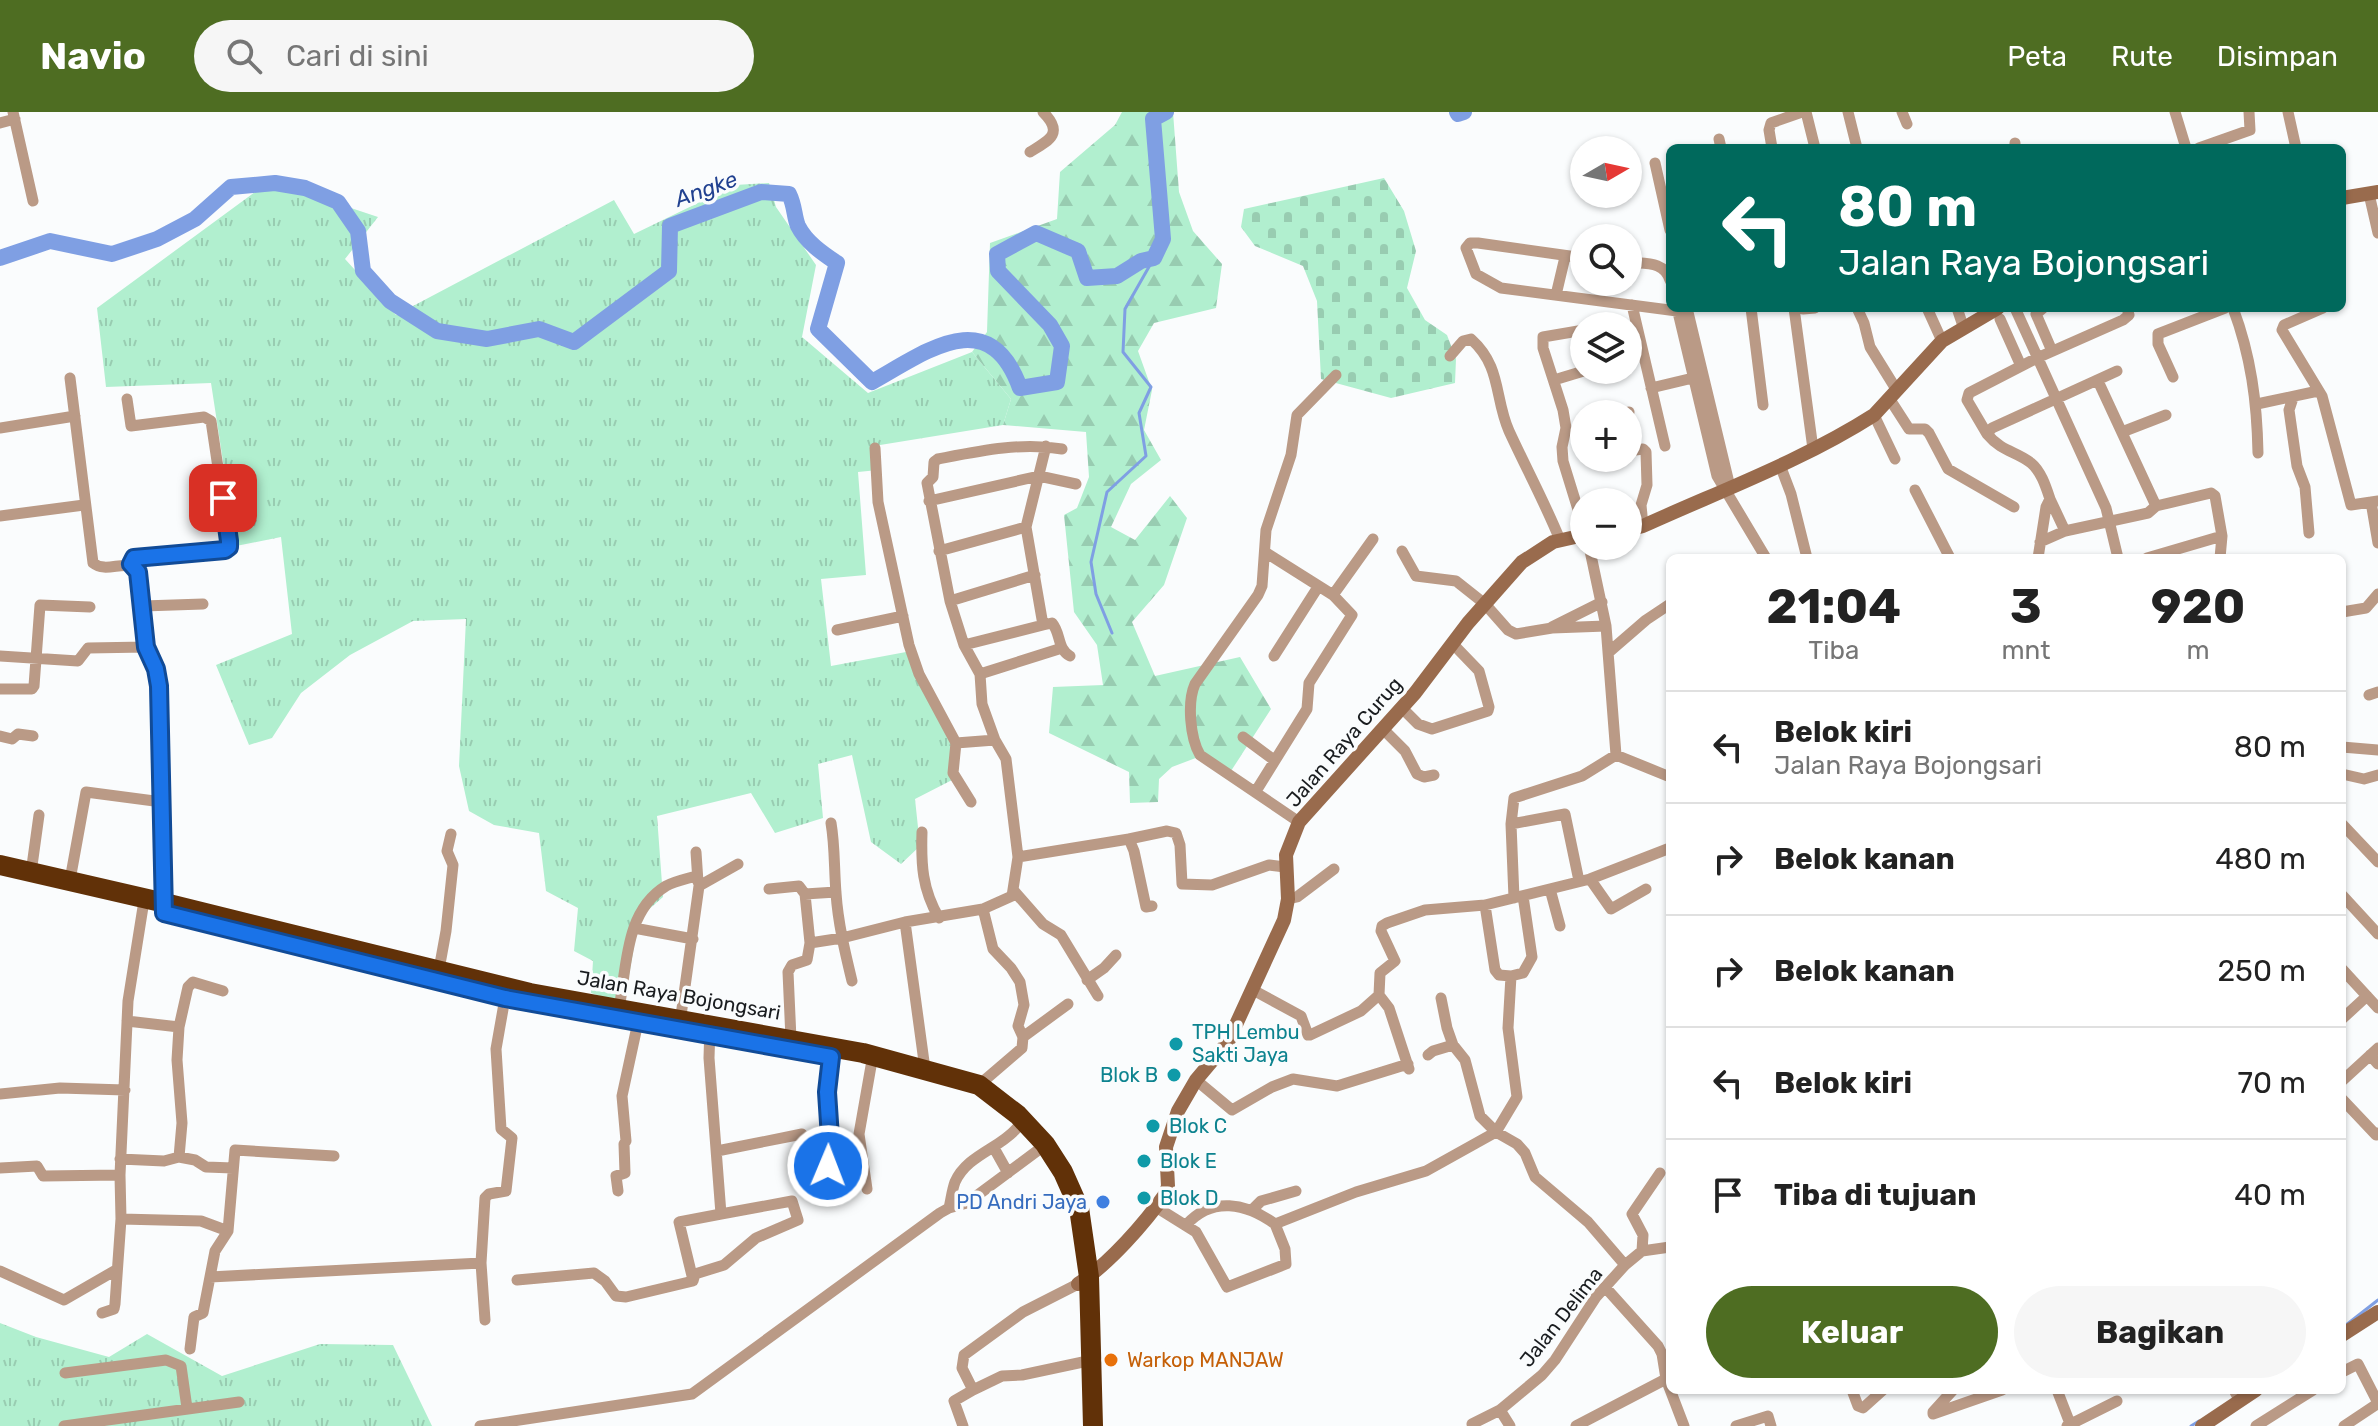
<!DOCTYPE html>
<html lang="id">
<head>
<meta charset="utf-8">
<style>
  body { margin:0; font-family:Rubik,sans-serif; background:#f6f6f6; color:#222; height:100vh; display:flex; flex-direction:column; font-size:30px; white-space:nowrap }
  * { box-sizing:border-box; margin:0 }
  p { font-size:26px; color:#767676 }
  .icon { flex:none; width:44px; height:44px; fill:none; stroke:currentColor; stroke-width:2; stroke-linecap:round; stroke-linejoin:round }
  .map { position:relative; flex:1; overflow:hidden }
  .details { position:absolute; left:1666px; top:442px; width:680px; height:840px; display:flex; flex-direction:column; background:#fff; border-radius:12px; box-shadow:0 2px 6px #0004 }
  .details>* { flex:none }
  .hud { position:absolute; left:1666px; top:32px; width:680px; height:168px; border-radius:12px; box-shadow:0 2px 6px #0004; background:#00695c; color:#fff; overflow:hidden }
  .needle { width:52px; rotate:81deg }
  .tools { position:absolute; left:1570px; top:24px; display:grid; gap:16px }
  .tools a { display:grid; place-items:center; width:72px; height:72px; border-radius:50%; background:#fff; box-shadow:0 2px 6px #0004; font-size:40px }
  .pin { position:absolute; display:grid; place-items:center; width:68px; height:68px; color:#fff; margin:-34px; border-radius:16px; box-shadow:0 4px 12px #0006 }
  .me { position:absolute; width:88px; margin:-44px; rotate:1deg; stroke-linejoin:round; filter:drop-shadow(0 0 6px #0008) }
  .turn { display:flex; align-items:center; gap:28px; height:168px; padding:0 40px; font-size:36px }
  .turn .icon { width:104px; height:104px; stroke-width:2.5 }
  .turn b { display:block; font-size:56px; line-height:68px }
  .eta { display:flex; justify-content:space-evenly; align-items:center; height:136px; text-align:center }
  .eta b { font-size:48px; font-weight:700; line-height:56px }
  .button { display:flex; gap:16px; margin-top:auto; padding:16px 40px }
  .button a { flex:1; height:92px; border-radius:48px; background:#4e6d22; color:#fff; font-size:32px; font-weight:700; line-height:92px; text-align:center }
  .button a+a { background:#f6f6f6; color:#222 }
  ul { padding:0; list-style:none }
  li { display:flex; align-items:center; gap:24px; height:112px; padding:0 40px; border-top:2px solid #e0e0e0 }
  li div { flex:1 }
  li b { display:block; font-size:30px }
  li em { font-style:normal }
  header { display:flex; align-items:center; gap:48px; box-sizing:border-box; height:112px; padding:0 40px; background:#4e6d22; color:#fff }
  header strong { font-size:38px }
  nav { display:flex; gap:44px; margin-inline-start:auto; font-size:28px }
  .search { width:560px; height:72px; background:#f6f6f6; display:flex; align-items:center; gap:20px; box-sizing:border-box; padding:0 28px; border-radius:44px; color:#767676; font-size:30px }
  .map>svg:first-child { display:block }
</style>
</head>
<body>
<header>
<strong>Navio</strong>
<div class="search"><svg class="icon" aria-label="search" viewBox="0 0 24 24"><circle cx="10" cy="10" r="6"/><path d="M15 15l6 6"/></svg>Cari di sini</div>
<nav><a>Peta</a><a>Rute</a><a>Disimpan</a></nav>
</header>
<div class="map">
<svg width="2378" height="1314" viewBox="0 0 2378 1314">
  <defs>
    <pattern id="grass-tufts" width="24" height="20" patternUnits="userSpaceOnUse" patternTransform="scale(2)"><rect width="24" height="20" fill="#b1efcf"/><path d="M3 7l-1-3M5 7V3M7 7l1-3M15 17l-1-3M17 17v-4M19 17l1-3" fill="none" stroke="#98ccb1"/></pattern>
    <pattern id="forest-firs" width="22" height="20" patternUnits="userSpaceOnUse" patternTransform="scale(2)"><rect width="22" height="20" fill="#b1efcf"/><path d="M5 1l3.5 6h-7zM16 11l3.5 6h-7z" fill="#98ccb1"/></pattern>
    <pattern id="cemetery-stones" width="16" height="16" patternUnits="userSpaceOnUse" patternTransform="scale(2)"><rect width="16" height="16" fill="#b1efcf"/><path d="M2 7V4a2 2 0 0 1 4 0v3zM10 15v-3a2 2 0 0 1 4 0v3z" fill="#98ccb1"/></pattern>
  </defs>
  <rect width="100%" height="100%" fill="#fafcfd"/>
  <path fill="url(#grass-tufts)" d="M270,69l108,36 -33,42 51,56 218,-115 20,34 101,-49 34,-2 7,24 40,58 -14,72 66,56 104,-41 39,47 -8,26 -129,21 4,24 -20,2 8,103 -45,4 10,87 75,-14 47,90 1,37 -39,20 5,47 -19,18 -30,-22 -19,-87 -34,9 5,54 -48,15 -24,-40 -94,23 6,81 -24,21 -15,86 -33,-11 2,-32 -19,-10 4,-43 -32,-17 -7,-58 -45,-8 -25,-14 -10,-45 7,-147 -53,2 -63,34 -49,38 -29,45 -23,7 -33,-80 76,-31 -11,-97 -45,9 -25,-163 -105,4 -9,-79z
    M0,1211l36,14 73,20 38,-23 75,42 98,-32 73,1 39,81h-432z"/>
  <path fill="url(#forest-firs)" d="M1122,0h51l6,80 14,39 29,33 -6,44 -62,15 -16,28 14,39 -8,40 17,30 -30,24 -20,43 24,13 35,-44 17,22 -23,67 -32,37 23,54 85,-19 31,52 -40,62 -30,-15 -29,11 -13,12 -1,23 -28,1 -1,-31 -80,-39 4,-46 50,-2 -6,-40 -23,-33 -10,-97 13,-7 12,-31 -3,-45 -83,-7 8,-26 -39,-47 15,-20 3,-89 67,-24 3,-47 55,-47z"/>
  <path fill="url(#cemetery-stones)" d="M1384,66l20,33 12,40 -9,37 18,32 22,15 9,24 -1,24 -64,15 -70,-19 -4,-78 -14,-35 -48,-20 -14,-19 3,-18z"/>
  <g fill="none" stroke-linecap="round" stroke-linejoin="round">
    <path stroke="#7f9fe3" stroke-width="3" d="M1112,521l-16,-39 -5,-32 16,-70 39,-36 -7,-43 12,-26 -28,-35 2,-43 29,-51
      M2346,1213l32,-25
      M2191,1314l8,-5"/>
    <path stroke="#7f9fe3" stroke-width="16" d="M1457,0l1,2 6,-2
      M0,146l50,-17 62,13 45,-15 38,-20 36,-32 44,-4 30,5 33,14 20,29 5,40 27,30 47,30 50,8 52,-10 35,13 95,-71 1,-45 91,-34 28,2c6,12 5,23 9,32 8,16 24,27 39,37l-19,66 54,53c54,-30 117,-80 148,6l37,-6 5,-36 -12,-21 -52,-54 -1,-17 39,-21 42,18 9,27 30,-2 24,-15 13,-3 9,-19 -10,-120 13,-7"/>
    <path stroke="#ba9a86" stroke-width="11" d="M13,0l20,89
      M1806,0l9,36
      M1848,0l9,36
      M1902,0l5,12
      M2175,0l11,36
      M2288,0l8,36
      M0,11l15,-4
      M1719,27l2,9
      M1772,36l-3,-18 2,-7 31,-11
      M2015,36v-5
      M2199,36l51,-18 -1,-18
      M1030,40c20,-12 34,-19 13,-40
      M1655,51l15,67
      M2369,82l9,39
      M1584,146l-106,-15h-8l-4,5 10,26 25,14 176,23
      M1628,150c18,2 36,-1 42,18
      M1556,183l9,-38
      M1632,193l33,141
      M1677,196l40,168 49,82
      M1687,196l43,179
      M1751,196l12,97
      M1794,196l19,141
      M1857,196l7,15 6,24 26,42
      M1927,196l15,33
      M1957,196l6,18
      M2015,196l91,200 12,50
      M2043,196l-7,6 16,37
      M2233,196c18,48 24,94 25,145
      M2323,196l-39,17 -2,5 40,66 29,109 27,-4
      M1803,197l12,-1
      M2000,207l21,47
      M1584,218l-41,7v11l20,62 3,18 -4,19 1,14 21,68
      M1450,244l13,-15 8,-2c31,28 23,58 38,92 17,37 36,72 51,109
      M2173,265l-15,-33v-10l67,-26
      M70,266l23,185c13,10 28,-2 43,4l9,47 1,33 12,30 6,229
      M1554,268l33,-10
      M2098,269l58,125 55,-13 4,3 7,40 -2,22
      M1651,276l42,-10
      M1889,286l20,31h16l4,4 19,36 66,38
      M2293,286l-4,12 8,56 8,21 4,46
      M127,287l4,27 73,-9 7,4 18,120v6l-4,3 -91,8 -3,6
      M2257,292l61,-13
      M1623,302l6,-2
      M1874,303l21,44
      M0,316l75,-12
      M2122,320l44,-17
      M1987,322l-20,-34 2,-7 68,-35 86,-38 6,-5 -2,-7
      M1046,334l-20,81 17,98 9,-2c9,10 5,26 18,33
      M875,336l3,54 31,143 10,29 37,69 -3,30 18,29
      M1628,339l15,-2 3,3 1,33 -6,20 2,21
      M1780,353l11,29 16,64
      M1915,378l35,68
      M2050,387l15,32
      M929,389l110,-25 37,8
      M2371,390l7,41
      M0,404l84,-11
      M2040,430l25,-11 83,-18 8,-7
      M1589,434l17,80 10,129 54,22
      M939,439l87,-24
      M1402,439l14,25 40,5 29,23 23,26 8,4 36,-6 54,-2
      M2038,446l8,-51 4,-8c-4,-12 -9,-28 -19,-36 -15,-12 -29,-11 -44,-29l5,-6 125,-57
      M2147,446l75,-22
      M1333,483l40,-56
      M950,489l85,-26
      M143,494l60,-2
      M2342,500l24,-4 12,-14
      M1552,515l50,-25
      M837,518l66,-14
      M964,533l79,-20
      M1609,540l37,-32 24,-16
      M0,544l78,5 10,-13 58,-1
      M1274,544l44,-69
      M980,562l82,-26
      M0,577h32l2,-3 6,-81 50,2
      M2369,583l9,-3
      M1402,596l16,16 14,5 56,-18 1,-4 -10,-36 -27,-28
      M1383,617l22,22 12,23 7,3 10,-2
      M0,624l12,3 6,-5 15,2
      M1243,625l31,23
      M956,631l39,-3
      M2342,635l36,3
      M2342,662l22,5 14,-4
      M1256,679l51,-82 2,-26 43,-68 -19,-20 -68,-43
      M1299,710l-99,-67c-10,-17 -13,-53 -5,-71l63,-89 4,-9 4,-56 25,-75 6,-40 39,-40
      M831,711c4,23 3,46 5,70 2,30 9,59 16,88
      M1511,712l54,-10 14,67
      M2342,712l36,38
      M922,720c-1,32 0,57 17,86
      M1129,727l38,-8 9,2 4,12 2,39 30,1 57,-20 16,2
      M696,740l2,30
      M1018,745l111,-18 5,12 12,56 6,-1
      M31,761l8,-58
      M1590,767l21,30 35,-20
      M70,768l16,-88 76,10
      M769,777l30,-3 6,8 31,-2
      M1550,777l10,37
      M1014,779l29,33 18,11 37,61
      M805,782l5,49
      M2342,783l36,39
      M1514,786l-3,-74 3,-26 68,-22 34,-21
      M1288,787l9,-2 37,-28
      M1485,793l10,65 4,5 12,1
      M905,810l20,147
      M634,816l59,11
      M2342,857l36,39
      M438,863l8,-44 7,-66 -6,-14 4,-17
      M1087,868l17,-12 12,-13
      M1253,878l48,26 7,19h2l51,-24 18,-16 1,-22 15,-12 -14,-30 1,-5 5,-3 38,-13 60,-5 105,-26 80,-31
      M1379,883l10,13 20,61
      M1441,886l6,30 6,17 12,15 15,56 16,16 21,12 8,9 10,24 53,45 37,43
      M619,897c8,-44 6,-98 47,-123 9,-5 20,-7 30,-10
      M2342,907l25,-23
      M127,909l52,6
      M679,918l20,-144 39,-22
      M1023,925l45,-33
      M791,927l-3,-67 4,-7 15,-5 3,-17 32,-5 63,-16 78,-13
      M1428,943l5,-4 20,-6
      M2370,943l8,9
      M1196,968l36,30 40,-23 21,-8 44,7 71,-22
      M2342,969l36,-33
      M979,973l43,-37 1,-11 -5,-11 6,-21 -4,-23 -9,-14 -18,-19 -10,-40 29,-13 6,-39 -12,-98 -11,-19 -13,-36 -2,-30 -16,-29 -14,-44 -23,-118 6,-6 1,-15 4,-3c41,-8 82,-17 124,-10
      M0,982l60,-6 65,2
      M2342,987l34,36 2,-2
      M994,1036l14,25
      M717,1039l85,-17
      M179,1045l3,-34 -5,-63 2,-33 9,-40 5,-5 30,9
      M120,1047l44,2 15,-4 16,3 11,7 27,1
      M0,1056l37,-2 6,10 77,-1
      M867,1077l-8,-55 12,-68
      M618,1079l-2,-15 9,-3 -1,-29 2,-3 -4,-45 16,-74
      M821,1087l-3,-25 10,-7 -1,-8 4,-6 -4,-61 4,-35
      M1156,1095l40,25 31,55 59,-23 -1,-15 -10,-25 81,-32 70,-21 70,-39 21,-35 -9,-69 3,-52 12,-3 9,-16 -9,-61
      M949,1096c2,-8 3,-18 6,-26 12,-27 44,-33 62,-54
      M1252,1098l9,-9 35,-10
      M121,1107l80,2 27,10
      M1186,1113c26,-29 60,-22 89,-1
      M1642,1139l1,-16 -11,-21 28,-41
      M0,1159l64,29 52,-30
      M210,1165l271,-14
      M517,1168l77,-7 11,8 11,15 10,1 67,-16 2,-7 29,-9 32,-27 42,-18 -6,-19 -71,13 -12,-156 1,-32
      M693,1168l-14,-58 42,-8
      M1605,1175l53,59 4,8 4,25 18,47
      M102,1201l12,-4 1,-5 6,-85 -1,-44 8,-174 15,-94
      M485,1208l-4,-57 4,-65 4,-4 17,-3 6,-53 -11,-9 -5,-80 9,-51
      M190,1237l4,-32 9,-4 12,-62 13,-20 7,-81 99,6
      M2342,1260l16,-8 19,37v3l-33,22
      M65,1261l101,-13 15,6 6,42
      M973,1278l29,-14 20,-1 61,-13
      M1852,1278l6,16 5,2 20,-18
      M2057,1278l14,36
      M2234,1278l6,11
      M1933,1300v2l69,-24
      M1933,1300l20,-22
      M1472,1312l28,-14
      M64,1314l175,-24
      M480,1314l212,-32 248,-181 9,-5 18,-5 70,-52
      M963,1314l-9,-25 19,-11 -11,-22 2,-13 59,-43 55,-28
      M1510,1314l-10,-16 42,-35 13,-15 41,-63 29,-32 17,-14 28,-4
      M1576,1314l90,-47
      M1736,1314l32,-10 3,10
      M2067,1314l50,-25
      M2256,1314l57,-36"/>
    <path stroke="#996b4d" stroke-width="14" d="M2342,86l36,-6
      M1628,418l15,-4c77,-35 159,-65 231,-111l68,-74 56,-33
      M1078,1172c31,-20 67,-61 88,-91l2,-7 -2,-39 12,-36 18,-31 32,-38 56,-122 4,-21 -2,-44 13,-33 116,-129 53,-70 54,-61 31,-20 31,-7
      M2342,1223l36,-23
      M2202,1314l54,-36"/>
    <path stroke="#613108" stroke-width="20" d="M0,753l165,38 365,90 333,60 116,32 39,30 27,29 18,28 16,36 10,69 4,149"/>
  </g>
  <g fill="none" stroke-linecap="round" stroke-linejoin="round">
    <g stroke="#114b97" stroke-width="20">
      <path id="route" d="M223,386l6,43v6l-4,3 -91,8 -3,6 7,8 8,75 10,22 3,17 5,227 341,85 326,59 -4,35 4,61 -4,6 1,7"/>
    </g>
    <use href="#route" stroke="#1a73e8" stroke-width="14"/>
  </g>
  <g fill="#0f9aa8" stroke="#fafcfd" stroke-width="3">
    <circle cx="1176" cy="932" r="8"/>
    <circle cx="1174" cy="963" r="8"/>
    <circle cx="1153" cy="1014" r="8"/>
    <circle cx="1144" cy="1049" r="8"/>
    <circle cx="1144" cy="1086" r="8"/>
  </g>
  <circle fill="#3f7fe0" stroke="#fafcfd" stroke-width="3" cx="1103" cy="1090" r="8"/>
  <circle fill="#e8710a" stroke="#fafcfd" stroke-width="3" cx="1111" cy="1248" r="8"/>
  <g text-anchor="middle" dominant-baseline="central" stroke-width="7" stroke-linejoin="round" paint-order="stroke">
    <g font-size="20" fill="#191c1f" stroke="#fafcfd">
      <text transform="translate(1344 630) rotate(-49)">Jalan Raya Curug</text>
      <text transform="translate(679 883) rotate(10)">Jalan Raya Bojongsari</text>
      <text transform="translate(1561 1205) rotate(-52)">Jalan Delima</text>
    </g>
    <g font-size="20" fill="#0d838f" stroke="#fafcfd" text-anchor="start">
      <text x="1192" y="920">TPH Lembu<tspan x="1192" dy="23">Sakti Jaya</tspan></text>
      <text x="1158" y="963" text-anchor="end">Blok B</text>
      <text x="1169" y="1014">Blok C</text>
      <text x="1160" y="1049">Blok E</text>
      <text x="1160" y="1086">Blok D</text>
    </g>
    <g font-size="20" fill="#366cbe" stroke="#fafcfd" text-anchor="end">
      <text x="1087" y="1090">PD Andri Jaya</text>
    </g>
    <g font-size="20" fill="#c56008" stroke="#fafcfd" text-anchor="start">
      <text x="1127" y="1248">Warkop MANJAW</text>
    </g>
    <g font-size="22" font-style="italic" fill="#214190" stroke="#fafcfd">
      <text transform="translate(706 77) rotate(-20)">Angke</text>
    </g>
  </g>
</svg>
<div class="tools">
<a><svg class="needle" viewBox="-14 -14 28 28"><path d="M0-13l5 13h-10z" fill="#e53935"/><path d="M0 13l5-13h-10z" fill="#767676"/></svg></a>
<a><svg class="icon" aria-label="search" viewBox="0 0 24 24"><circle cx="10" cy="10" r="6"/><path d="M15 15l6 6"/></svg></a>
<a><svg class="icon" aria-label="layers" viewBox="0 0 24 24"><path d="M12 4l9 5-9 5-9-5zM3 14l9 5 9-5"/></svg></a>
<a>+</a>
<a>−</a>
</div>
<div class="pin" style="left:223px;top:386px;background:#d93025"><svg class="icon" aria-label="arrive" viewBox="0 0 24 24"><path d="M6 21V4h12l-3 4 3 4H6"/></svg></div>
<svg class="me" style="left:828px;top:1054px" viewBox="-20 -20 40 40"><circle r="17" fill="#1a73e8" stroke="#fff" stroke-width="3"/><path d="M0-11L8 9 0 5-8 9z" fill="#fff"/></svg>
<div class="hud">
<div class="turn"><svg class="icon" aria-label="left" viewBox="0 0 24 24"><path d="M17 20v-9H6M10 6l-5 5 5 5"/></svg><div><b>80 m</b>Jalan Raya Bojongsari</div></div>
</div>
<section class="details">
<div class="eta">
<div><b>21:04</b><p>Tiba</p></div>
<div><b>3</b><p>mnt</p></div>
<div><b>920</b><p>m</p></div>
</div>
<ul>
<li><svg class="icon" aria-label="left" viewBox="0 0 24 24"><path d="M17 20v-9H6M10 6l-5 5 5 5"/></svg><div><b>Belok kiri</b><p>Jalan Raya Bojongsari</p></div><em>80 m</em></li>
<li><svg class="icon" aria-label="right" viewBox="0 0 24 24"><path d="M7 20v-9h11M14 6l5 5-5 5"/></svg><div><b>Belok kanan</b></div><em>480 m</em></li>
<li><svg class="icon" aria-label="right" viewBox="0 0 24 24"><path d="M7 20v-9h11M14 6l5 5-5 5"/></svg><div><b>Belok kanan</b></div><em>250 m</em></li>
<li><svg class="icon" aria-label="left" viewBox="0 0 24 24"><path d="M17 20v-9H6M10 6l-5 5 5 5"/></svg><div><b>Belok kiri</b></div><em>70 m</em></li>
<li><svg class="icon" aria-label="arrive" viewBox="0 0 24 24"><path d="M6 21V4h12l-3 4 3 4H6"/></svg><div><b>Tiba di tujuan</b></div><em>40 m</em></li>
</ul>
<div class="button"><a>Keluar</a><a>Bagikan</a></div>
</section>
</div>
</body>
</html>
